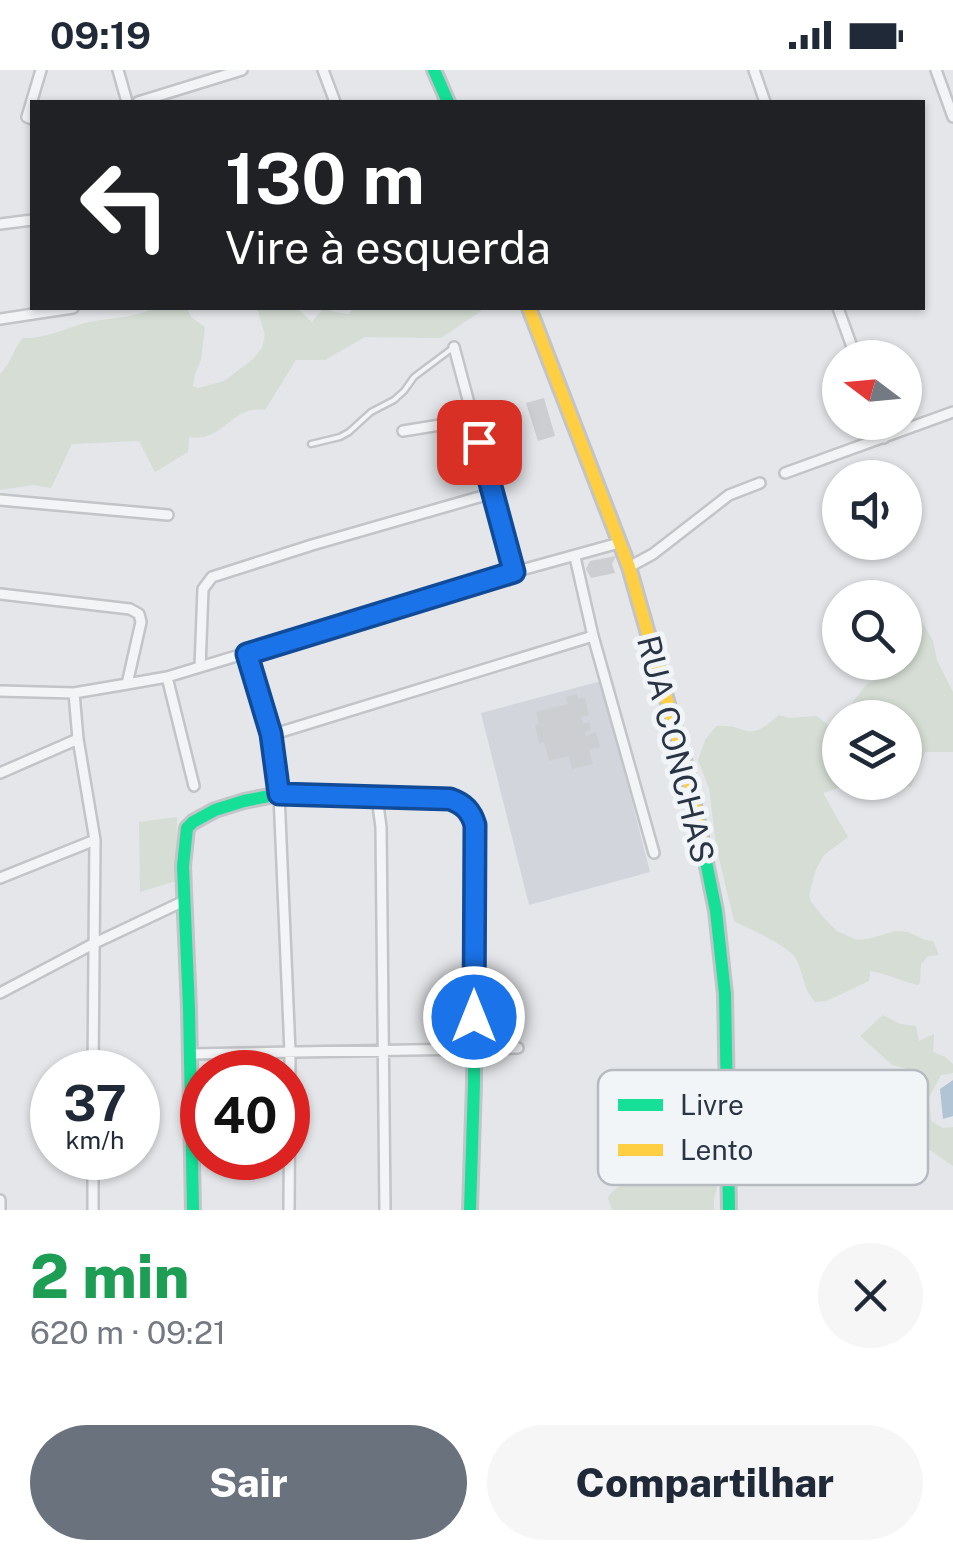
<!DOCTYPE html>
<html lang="pt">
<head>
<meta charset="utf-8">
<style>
  body { margin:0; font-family:"Public Sans",sans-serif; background:#f6f6f7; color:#1f2937; height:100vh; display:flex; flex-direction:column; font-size:38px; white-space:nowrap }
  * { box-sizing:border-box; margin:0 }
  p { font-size:32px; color:#747a83 }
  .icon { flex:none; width:55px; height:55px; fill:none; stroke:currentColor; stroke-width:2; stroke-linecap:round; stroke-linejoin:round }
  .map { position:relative; height:1140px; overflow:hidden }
  .panel { display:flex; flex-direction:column; background:#fff; flex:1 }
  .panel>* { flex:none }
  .banner { position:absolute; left:30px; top:30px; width:895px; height:210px; border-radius:0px; box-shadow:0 2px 8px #0004; background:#202124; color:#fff; overflow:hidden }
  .needle { width:65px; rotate:286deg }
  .fabs { position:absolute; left:822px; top:270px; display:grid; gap:20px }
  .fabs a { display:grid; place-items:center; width:100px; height:100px; border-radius:50%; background:#fff; box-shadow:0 2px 8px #0004; font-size:50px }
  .speed { position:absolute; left:30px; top:980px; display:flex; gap:20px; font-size:50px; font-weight:700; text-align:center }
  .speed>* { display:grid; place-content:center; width:130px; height:130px; border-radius:50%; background:#fff; box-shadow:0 2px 8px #0004; line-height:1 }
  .speed small { font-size:25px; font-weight:400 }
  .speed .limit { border:15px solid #d22; background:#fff; color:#111 }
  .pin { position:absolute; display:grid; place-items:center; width:85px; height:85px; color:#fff; margin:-42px; border-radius:20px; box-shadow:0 5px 15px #0006 }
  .me { position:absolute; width:110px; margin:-55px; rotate:0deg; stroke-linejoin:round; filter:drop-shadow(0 0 8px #0008) }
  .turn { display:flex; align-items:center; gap:35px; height:210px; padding:0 30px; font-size:45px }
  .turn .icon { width:130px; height:130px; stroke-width:2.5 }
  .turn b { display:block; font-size:70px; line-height:85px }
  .round { display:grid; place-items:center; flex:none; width:105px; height:105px; border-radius:52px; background:#f6f6f7 }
  .head { display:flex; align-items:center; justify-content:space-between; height:170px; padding:0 30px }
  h1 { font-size:60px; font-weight:800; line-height:75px; color:#1e9e55 }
  .action { display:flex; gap:20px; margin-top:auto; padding:20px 30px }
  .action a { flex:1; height:115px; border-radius:60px; background:#6a727e; color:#fff; font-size:40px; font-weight:800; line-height:115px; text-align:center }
  .action a+a { background:#f6f6f7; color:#1f2937 }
  .status { display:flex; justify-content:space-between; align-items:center; height:70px; padding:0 50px; background:#fff; direction:ltr }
  .status svg { height:28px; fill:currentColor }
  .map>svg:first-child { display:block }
</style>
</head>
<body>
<div class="status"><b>09:19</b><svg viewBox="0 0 49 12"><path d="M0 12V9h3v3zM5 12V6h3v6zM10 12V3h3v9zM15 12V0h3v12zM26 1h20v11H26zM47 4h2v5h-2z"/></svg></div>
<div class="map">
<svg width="953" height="1140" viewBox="0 0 953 1140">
  <rect width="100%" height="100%" fill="#e4e6e9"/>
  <path fill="#d2d6dc" d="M601,611l49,191 -121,33 -48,-192z"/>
  <path fill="#d5ddd4" d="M154,238h33l4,9 14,10 -4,33 -6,14 -2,12 5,2 26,-7 29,-22 9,-11 3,-13 -8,-27h40l15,14 12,-14 10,4 15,2 4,-6h130l-2,3 -40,27 -76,-1 -40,23h-29l-31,50c-34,-6 -39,32 -76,27l-1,15 -33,20 -16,-31 -67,3 -21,44 -18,-3 -33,5v-116c11,-10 13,-25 23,-36 22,1 41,-9 62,-15 24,-6 46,-3 69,-15z
    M905,551l5,3 12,-2 11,19 4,19 16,32v60h-28l-14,35 -21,-4 15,-1v-64h-65l27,-34 22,-10 6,-11 10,-1z
    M779,645l11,3 27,-2 11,9 9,-3 3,-4v64l13,1 -30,10 25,44 -24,18 -8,14 -7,26 2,7 12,15 14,14 20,9 11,-1 27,-8 13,1 17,8 8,1 6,14 -11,1 -7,8 -1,18 -2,3c-14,-3 -36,-13 -48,-14l-1,10 -43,20 -11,1c-12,-13 -11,-28 -19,-43 -6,-12 -47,-31 -61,-37l-2,-5 -17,-72 -7,-57 -11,-28 7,-20 11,-14c34,-2 29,19 63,-11z
    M177,747l-1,64 -36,11 -1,-70z
    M883,945l17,9 16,2 3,15 15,-7 -1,18 12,5 8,7v9l-12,2 -12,22 2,24 12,7 10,-1v39l-23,-16 -17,-3 -23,-8 -22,9 -12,-3 10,-20 18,-4 4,-6 5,-29 30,-13 -31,-8 -32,-29z
    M702,1018h13l6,9 -17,71 4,7 11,3 -5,21v11h-102l-4,-13 7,-8 34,-19 -2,-7 2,-15 -8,-18 2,-6 49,-27z"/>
  <path fill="#b1c4d5" d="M953,1010v36l-10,3 -3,-30z"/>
  <path fill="#ccced2" d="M544,328l11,38 -17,5 -12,-38z
    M616,486l-4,8 3,9 -24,5 -5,-9 4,-8z
    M577,624l1,5 7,-1 4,17 -8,2 2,7 6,-2 2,8 -6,2 1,4 10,-4 4,15 -11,3 4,14 -21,5 -3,-13 -20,5 -5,-19 -5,1 -4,-18 4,-1 -3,-12 32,-8 -2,-7z"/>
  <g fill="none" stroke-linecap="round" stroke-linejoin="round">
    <g stroke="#c2c4c7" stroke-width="9">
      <path id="lane" d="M311,374l29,-7 9,-5 22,-20 23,-12 10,-9 10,-14 40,-30"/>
    </g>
    <g stroke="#c2c4c7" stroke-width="14">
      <path id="street" d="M118,0l9,32
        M323,0l12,32
        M754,0l11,32
        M936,0l17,47
        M138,32l104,-32
        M32,49l-5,-2 14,-47
        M0,154l32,-4
        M838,238l18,50
        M0,249l73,-11
        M454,277l60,225
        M879,352l5,16
        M403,361l37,-6 32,-9
        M785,403l168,-61
        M0,430l168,15
        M575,487l18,79 61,217
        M629,497l24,-13 76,-59 31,-12
        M0,524l130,15 9,5 2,8 -14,62 -53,9 -74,-2
        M247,584l24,81 8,59 11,258 -1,158
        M200,597l3,-78 9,-12 100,-32 181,-52
        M167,607l27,109
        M127,614l40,-7 347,-105 105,-29
        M74,623l4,46 17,101 -2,232
        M271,665l322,-99
        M0,703l78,-34
        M377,728l4,29 4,383
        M0,808l95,-38
        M0,923l93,-49 91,-43
        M191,984l327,-6
        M93,1088v52
        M0,1130v10"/>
    </g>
    <g stroke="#c2c4c7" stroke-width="18">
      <path id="fast" d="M434,0l14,32
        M702,772l14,69 9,83 4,216
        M193,1140l-4,-201 -6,-143 4,-38 6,-6 22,-12 29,-9 35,-7 171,5c13,5 20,13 25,26l-1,259 -4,126"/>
    </g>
    <g stroke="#c2c4c7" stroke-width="18">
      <path id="slow" d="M529,238l100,259 57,200 16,75"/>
    </g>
    <use href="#lane" stroke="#f3f4f6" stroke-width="4"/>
    <use href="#street" stroke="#f3f4f6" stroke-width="9"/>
    <use href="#fast" stroke="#16e098" stroke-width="12"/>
    <use href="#slow" stroke="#ffcf43" stroke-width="12"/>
  </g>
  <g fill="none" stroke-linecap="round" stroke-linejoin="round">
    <g stroke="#114b97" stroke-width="25">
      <path id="route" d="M474,947l1,-192c-4,-14 -11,-21 -25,-26l-171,-5 -8,-60 -24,-80 267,-82 -35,-130"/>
    </g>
    <use href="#route" stroke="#1a73e8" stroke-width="18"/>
  </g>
  <g text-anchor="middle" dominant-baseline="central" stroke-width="10" stroke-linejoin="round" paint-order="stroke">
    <g font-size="32" fill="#293444" stroke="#f2f5f8">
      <text transform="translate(676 679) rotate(76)">RUA CONCHAS</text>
    </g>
  </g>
  <rect x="598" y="1000" width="330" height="115" rx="15" fill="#f2f5f8" stroke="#b6bbc2" stroke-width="2.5"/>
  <rect x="618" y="1029" width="45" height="12" fill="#16e098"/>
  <rect x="618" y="1074" width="45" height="12" fill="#ffcf43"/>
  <g font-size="28" fill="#293444">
    <text x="680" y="1045">Livre</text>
    <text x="680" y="1090">Lento</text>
  </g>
</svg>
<div class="fabs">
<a><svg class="needle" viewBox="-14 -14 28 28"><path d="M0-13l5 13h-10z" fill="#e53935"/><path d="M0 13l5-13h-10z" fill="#747a83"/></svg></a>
<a><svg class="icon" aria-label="sound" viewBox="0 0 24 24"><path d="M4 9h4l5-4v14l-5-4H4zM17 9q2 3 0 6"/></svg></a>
<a><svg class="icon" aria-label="search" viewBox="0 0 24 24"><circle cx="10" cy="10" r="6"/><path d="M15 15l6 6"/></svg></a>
<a><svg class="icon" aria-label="layers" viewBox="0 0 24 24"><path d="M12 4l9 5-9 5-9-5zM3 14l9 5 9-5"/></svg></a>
</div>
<div class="speed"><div>37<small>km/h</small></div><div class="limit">40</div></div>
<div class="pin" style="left:479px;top:372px;background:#d93025"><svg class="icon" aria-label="arrive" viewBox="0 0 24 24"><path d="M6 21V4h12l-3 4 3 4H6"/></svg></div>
<svg class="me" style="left:474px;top:947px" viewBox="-20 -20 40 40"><circle r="17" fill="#1a73e8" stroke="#fff" stroke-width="3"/><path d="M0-11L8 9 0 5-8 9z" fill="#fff"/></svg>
<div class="banner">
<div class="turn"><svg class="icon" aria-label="left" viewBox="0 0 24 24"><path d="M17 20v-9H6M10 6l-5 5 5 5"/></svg><div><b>130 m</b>Vire à esquerda</div></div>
</div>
</div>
<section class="panel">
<div class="head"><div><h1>2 min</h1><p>620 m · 09:21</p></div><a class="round"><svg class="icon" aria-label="close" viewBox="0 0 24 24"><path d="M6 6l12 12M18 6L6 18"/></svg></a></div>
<div class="action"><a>Sair</a><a>Compartilhar</a></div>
</section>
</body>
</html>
